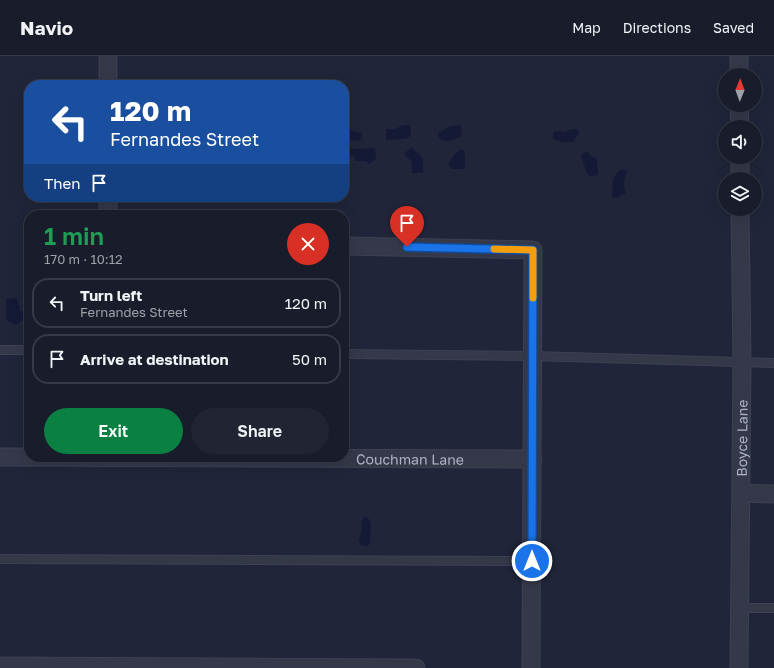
<!DOCTYPE html>
<html lang="en">
<head>
<meta charset="utf-8">
<style>
  body { margin:0; font-family:"Golos Text",sans-serif; background:#212533; color:#f1f3f6; height:100vh; display:flex; flex-direction:column; font-size:15px; white-space:nowrap }
  * { box-sizing:border-box; margin:0 }
  p { font-size:13px; color:#9fa1a9 }
  .icon { flex:none; width:22px; height:22px; fill:none; stroke:currentColor; stroke-width:2; stroke-linecap:round; stroke-linejoin:round }
  .map { position:relative; flex:1; overflow:hidden }
  .details { position:absolute; left:24px; top:154px; width:325px; height:252px; display:flex; flex-direction:column; background:#181c2b; border-radius:16px; box-shadow:0 4px 16px #0002,0 0 0 1px #363a47 }
  .details>* { flex:none }
  .guide { position:absolute; left:24px; top:24px; width:325px; height:122px; border-radius:16px; box-shadow:0 4px 16px #0002,0 0 0 1px #363a47; background:#1a4fa0; color:#fff; overflow:hidden }
  .needle { width:26px; rotate:1deg }
  .fabs { position:absolute; left:718px; top:12px; display:grid; gap:8px }
  .fabs a { display:grid; place-items:center; width:44px; height:44px; border-radius:50%; background:#181c2b; box-shadow:0 4px 16px #0002,0 0 0 1px #363a47; font-size:20px }
  .pin { position:absolute; display:grid; place-items:center; width:34px; height:34px; color:#fff; margin:-41px -17px; border-radius:50% 50% 50% 0; rotate:-45deg; box-shadow:0 0 4px #0007 }
  .pin .icon { rotate:45deg }
  .me { position:absolute; width:44px; margin:-22px; rotate:0deg; stroke-linejoin:round; filter:drop-shadow(0 0 3px #0008) }
  .turn { display:flex; align-items:center; gap:14px; height:84px; padding:0 20px; font-size:18px }
  .turn .icon { width:52px; height:52px; stroke-width:2.5 }
  .turn b { display:block; font-size:28px; line-height:34px }
  .then { display:flex; align-items:center; height:38px; padding:0 20px; background:#0003; gap:8px; font-size:15px }
  .round { display:grid; place-items:center; flex:none; width:42px; height:42px; border-radius:21px; background:#212533 }
  .head { display:flex; align-items:center; justify-content:space-between; height:68px; padding:0 20px }
  h1 { font-size:24px; font-weight:600; line-height:30px; color:#1e9e55 }
  .primary-button { display:flex; gap:8px; margin-top:auto; padding:8px 20px }
  .primary-button a { flex:1; height:46px; border-radius:24px; background:#0b8043; color:#fff; font-size:16px; font-weight:600; line-height:46px; text-align:center }
  .primary-button a+a { background:#212533; color:#f1f3f6 }
  ul { padding:0; list-style:none }
  li { display:flex; align-items:center; gap:12px; height:50px; margin:0 8px 6px; padding:0 12px; border:2px solid #363a47; border-radius:16px }
  li div { flex:1 }
  li b { display:block; font-size:15px }
  li em { font-style:normal }
  header { display:flex; align-items:center; gap:24px; box-sizing:border-box; height:56px; padding:0 20px; background:#181c2b; border-bottom:1px solid #363a47 }
  header strong { font-size:19px }
  nav { display:flex; gap:22px; margin-inline-start:auto; font-size:14px }
  .map>svg:first-child { display:block }
</style>
</head>
<body>
<header>
<strong>Navio</strong>
<nav><a>Map</a><a>Directions</a><a>Saved</a></nav>
</header>
<div class="map">
<svg width="774" height="612" viewBox="0 0 774 612">
  <rect width="100%" height="100%" fill="#202539"/>
  <path fill="#141a36" d="M403,69h7l1,11 -6,3 -19,1v-11h9z
    M457,69l4,1 1,3 -1,7c-7,4 -15,8 -22,2l-1,-5 13,-7z
    M344,70l7,5 11,2 -1,6c-5,3 -11,1 -17,-1z
    M572,73h5l2,2 -1,4 -5,7c-7,0 -14,1 -20,-4v-3l2,-4 9,1z
    M411,91l12,11v15h-11v-11l-8,-8z
    M375,92l1,11 -7,5 -4,-3h-10l-1,-5 -6,-1v-6z
    M463,93l2,7v13h-13l-4,-4c4,-8 7,-13 15,-16z
    M587,95l4,5 6,3c-1,9 7,18 -8,17 -3,-4 -3,-5 -4,-9 -3,-7 -7,-12 2,-16z
    M623,113l4,3 -4,12 3,9 -9,5 -5,-1 1,-18 6,-8z
    M17,242l3,13h5l1,7 -10,7 -10,-5v-21z
    M365,461l3,1 3,5 -1,21 -3,2 -6,-1 -2,-5 3,-10 -1,-7 2,-4z"/>
  <g fill="none" stroke-linecap="round" stroke-linejoin="round">
    <g stroke="#3d4153" stroke-width="10">
      <path id="service" d="M0,294h29
        M344,298l189,2 241,7
        M0,503l532,2
        M740,552h34"/>
    </g>
    <g stroke="#3d4153" stroke-width="19">
      <g id="minor">
        <path d="M108,0v29"/>
        <path d="M739,0v19"/>
        <path d="M739,49l1,22"/>
        <path d="M740,101v22"/>
        <path d="M108,159v-18"/>
        <path d="M344,190l189,4 -2,418"/>
        <path id="s1" d="M0,401l533,2"/>
        <path d="M741,437l33,1"/>
        <path d="M0,610l416,2"/>
        <path id="s2" d="M739,612l3,-306 -2,-153"/>
      </g>
    </g>
    <use href="#service" stroke="#343849" stroke-width="8"/>
    <use href="#minor" stroke="#343849" stroke-width="17"/>
  </g>
  <g fill="none" stroke-linecap="round" stroke-linejoin="round">
    <g stroke="#114b97" stroke-width="10">
      <path id="route" d="M407,191l126,3 -1,311"/>
    </g>
    <use href="#route" stroke="#1a73e8" stroke-width="7"/>
    <path stroke="#f59e0b" stroke-width="7" d="M494,193l39,1v48"/>
  </g>
  <g text-anchor="middle" dominant-baseline="central" stroke-width="4" stroke-linejoin="round" paint-order="stroke">
    <g font-size="14" fill="#aeb2c6" stroke="#191d2e">
      <text stroke="none"><textPath href="#s2" startOffset="230">Boyce Lane</textPath></text>
      <text stroke="none"><textPath href="#s1" startOffset="410">Couchman Lane</textPath></text>
    </g>
  </g>
</svg>
<div class="fabs">
<a><svg class="needle" viewBox="-14 -14 28 28"><path d="M0-13l5 13h-10z" fill="#e53935"/><path d="M0 13l5-13h-10z" fill="#9fa1a9"/></svg></a>
<a><svg class="icon" aria-label="sound" viewBox="0 0 24 24"><path d="M4 9h4l5-4v14l-5-4H4zM17 9q2 3 0 6"/></svg></a>
<a><svg class="icon" aria-label="layers" viewBox="0 0 24 24"><path d="M12 4l9 5-9 5-9-5zM3 14l9 5 9-5"/></svg></a>
</div>
<div class="pin" style="left:407px;top:191px;background:#d93025"><svg class="icon" aria-label="arrive" viewBox="0 0 24 24"><path d="M6 21V4h12l-3 4 3 4H6"/></svg></div>
<svg class="me" style="left:532px;top:505px" viewBox="-20 -20 40 40"><circle r="17" fill="#1a73e8" stroke="#fff" stroke-width="3"/><path d="M0-11L8 9 0 5-8 9z" fill="#fff"/></svg>
<div class="guide">
<div class="turn"><svg class="icon" aria-label="left" viewBox="0 0 24 24"><path d="M17 20v-9H6M10 6l-5 5 5 5"/></svg><div><b>120 m</b>Fernandes Street</div></div>
<div class="then">Then<svg class="icon" aria-label="arrive" viewBox="0 0 24 24"><path d="M6 21V4h12l-3 4 3 4H6"/></svg></div>
</div>
<section class="details">
<div class="head"><div><h1>1 min</h1><p>170 m · 10:12</p></div><a class="round" style="background:#d93025;color:#fff"><svg class="icon" aria-label="close" viewBox="0 0 24 24"><path d="M6 6l12 12M18 6L6 18"/></svg></a></div>
<ul>
<li><svg class="icon" aria-label="left" viewBox="0 0 24 24"><path d="M17 20v-9H6M10 6l-5 5 5 5"/></svg><div><b>Turn left</b><p>Fernandes Street</p></div><em>120 m</em></li>
<li><svg class="icon" aria-label="arrive" viewBox="0 0 24 24"><path d="M6 21V4h12l-3 4 3 4H6"/></svg><div><b>Arrive at destination</b></div><em>50 m</em></li>
</ul>
<div class="primary-button"><a>Exit</a><a>Share</a></div>
</section>
</div>
</body>
</html>
